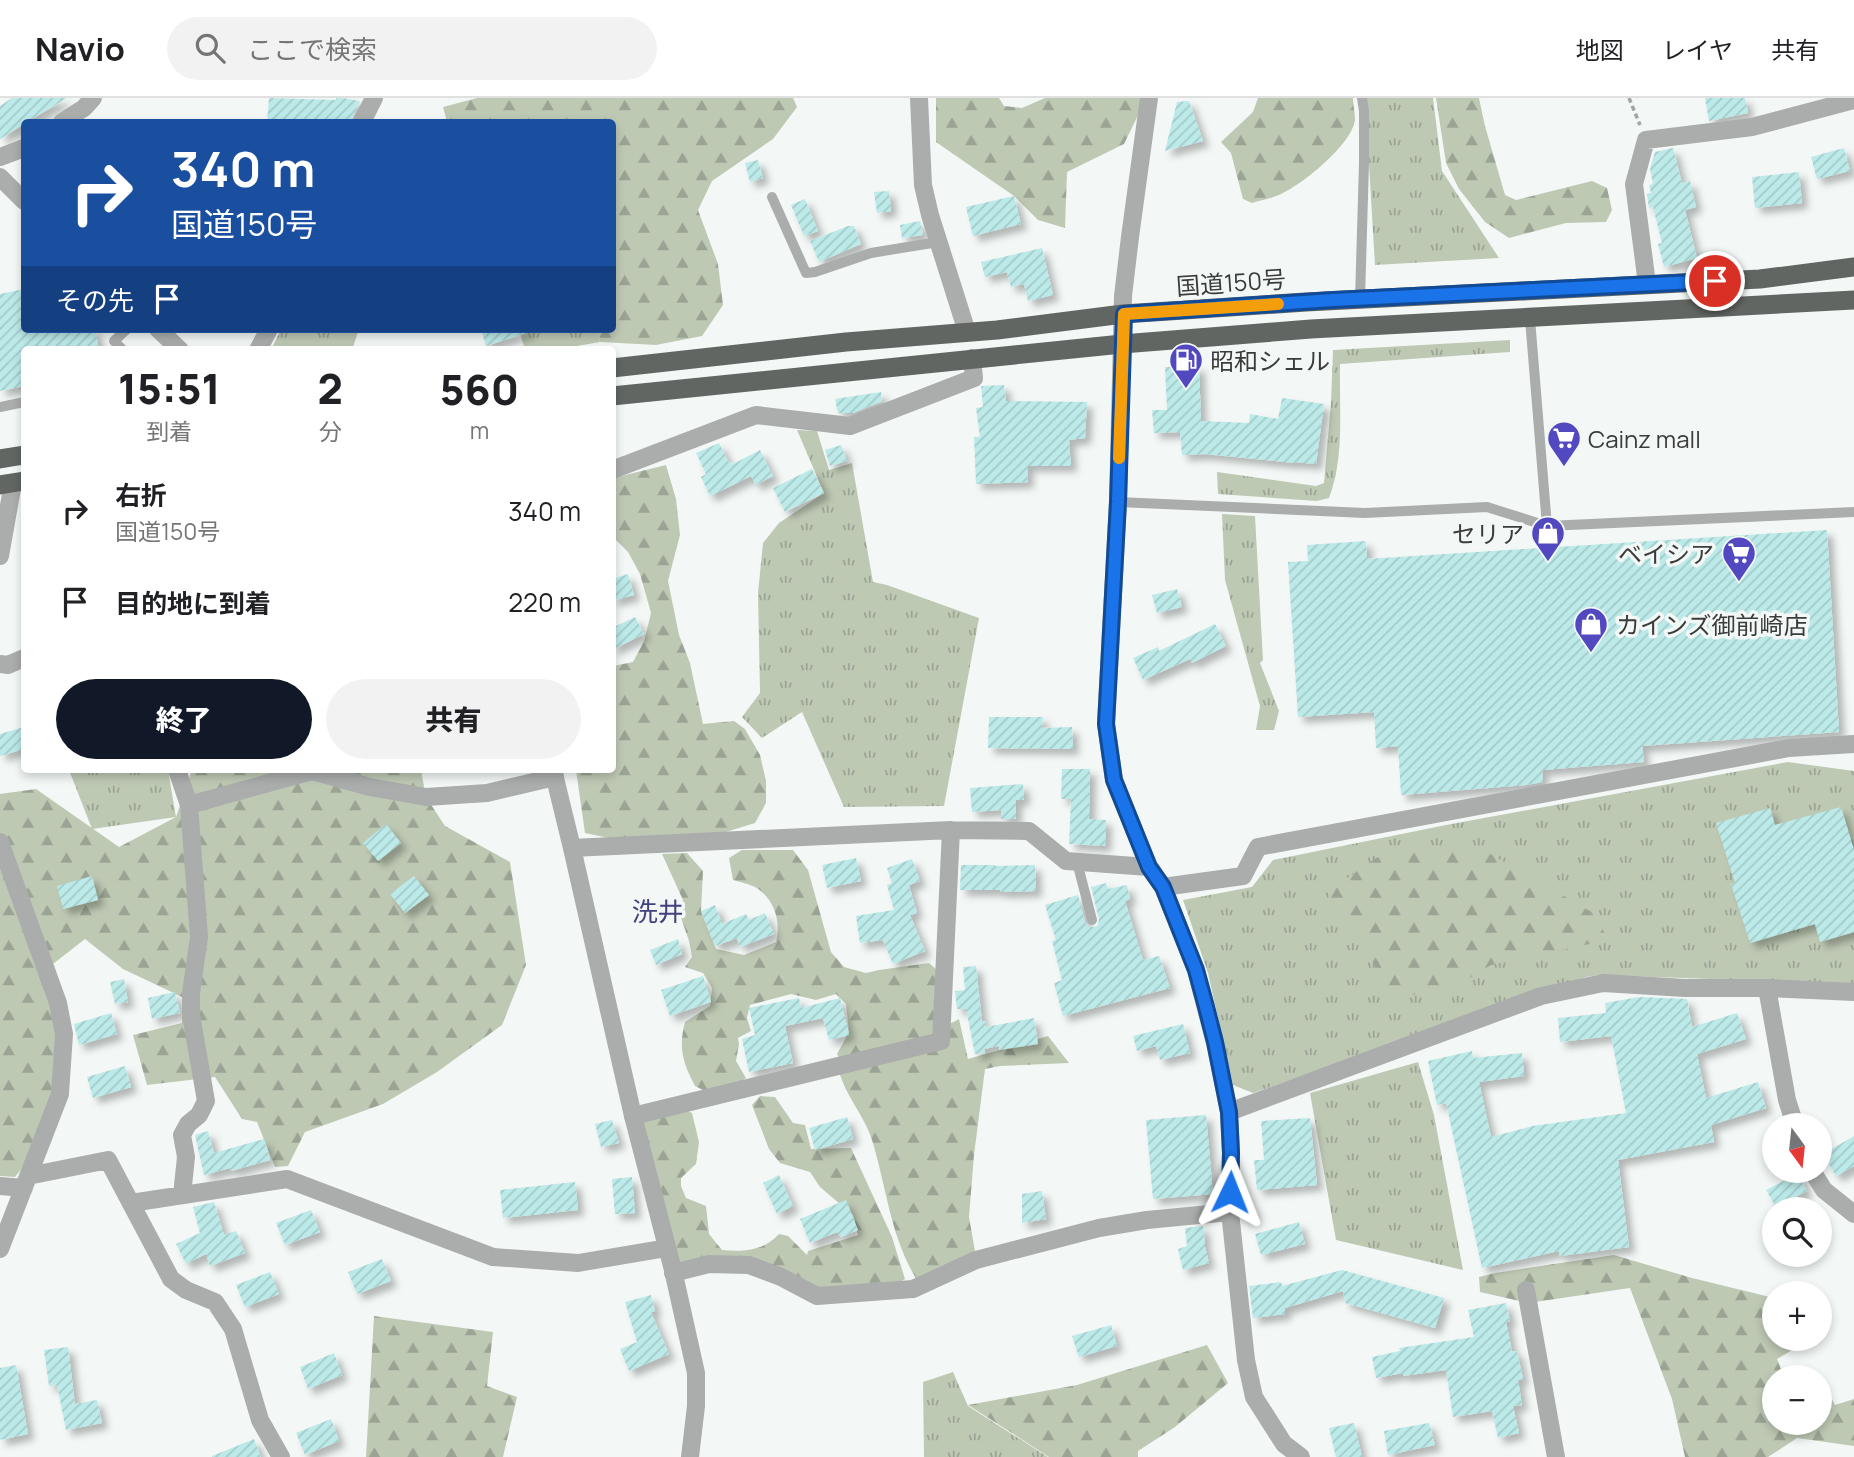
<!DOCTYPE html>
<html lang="ja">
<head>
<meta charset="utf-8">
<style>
  body { margin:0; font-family:Manrope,"Noto Sans JP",sans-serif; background:#f2f2f2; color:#202124; height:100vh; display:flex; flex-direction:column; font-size:26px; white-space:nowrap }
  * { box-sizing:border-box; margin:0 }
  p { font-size:23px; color:#757577 }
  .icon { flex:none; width:38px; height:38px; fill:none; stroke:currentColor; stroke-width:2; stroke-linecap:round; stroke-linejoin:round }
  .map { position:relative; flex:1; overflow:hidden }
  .panel { position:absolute; left:21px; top:248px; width:595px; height:427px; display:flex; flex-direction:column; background:#fff; border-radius:7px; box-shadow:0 4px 10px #0003 }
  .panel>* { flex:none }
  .hud { position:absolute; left:21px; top:21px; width:595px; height:214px; border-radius:7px; box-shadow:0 4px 10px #0003; background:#1a4fa0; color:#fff; overflow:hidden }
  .needle { width:46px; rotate:165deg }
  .fabs { position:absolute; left:1762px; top:1015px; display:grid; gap:14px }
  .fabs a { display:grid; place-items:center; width:70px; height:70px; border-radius:50%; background:#fff; box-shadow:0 4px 10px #0003; font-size:35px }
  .pin { position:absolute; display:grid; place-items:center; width:60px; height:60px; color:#fff; margin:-30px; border:4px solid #fff; border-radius:50%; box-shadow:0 2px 7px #0007 }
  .me { position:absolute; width:77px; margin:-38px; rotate:2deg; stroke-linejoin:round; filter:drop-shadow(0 0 5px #0008) }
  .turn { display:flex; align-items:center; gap:24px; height:147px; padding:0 35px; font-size:32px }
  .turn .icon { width:91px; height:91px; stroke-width:2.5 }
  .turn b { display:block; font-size:49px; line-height:60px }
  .then { display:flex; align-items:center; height:66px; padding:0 35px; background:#0003; gap:14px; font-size:26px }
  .eta { display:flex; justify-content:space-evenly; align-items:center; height:119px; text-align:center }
  .eta b { font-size:42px; font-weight:800; line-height:49px }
  .action { display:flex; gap:14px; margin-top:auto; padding:14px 35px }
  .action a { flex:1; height:80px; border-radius:42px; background:#111827; color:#fff; font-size:28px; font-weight:800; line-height:80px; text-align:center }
  .action a+a { background:#f2f2f2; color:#202124 }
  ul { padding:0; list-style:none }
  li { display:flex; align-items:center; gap:21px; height:91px; padding:0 35px }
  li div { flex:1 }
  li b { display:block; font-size:26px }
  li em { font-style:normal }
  header { display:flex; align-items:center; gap:42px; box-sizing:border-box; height:98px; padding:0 35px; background:#fff; border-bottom:2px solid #e0e0e0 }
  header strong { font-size:33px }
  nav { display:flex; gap:38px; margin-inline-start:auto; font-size:24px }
  .search { width:490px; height:63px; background:#f2f2f2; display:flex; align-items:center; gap:18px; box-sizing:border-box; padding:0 24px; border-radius:38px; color:#757577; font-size:26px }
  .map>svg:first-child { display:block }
</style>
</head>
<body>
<header>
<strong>Navio</strong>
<div class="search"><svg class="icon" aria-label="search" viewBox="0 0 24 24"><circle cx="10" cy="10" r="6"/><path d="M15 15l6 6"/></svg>ここで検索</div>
<nav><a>地図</a><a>レイヤ</a><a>共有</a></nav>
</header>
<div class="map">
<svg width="1854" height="1359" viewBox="0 0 1854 1359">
  <defs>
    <pattern id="grass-tufts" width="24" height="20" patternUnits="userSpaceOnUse" patternTransform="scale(1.75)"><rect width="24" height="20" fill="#bec9b4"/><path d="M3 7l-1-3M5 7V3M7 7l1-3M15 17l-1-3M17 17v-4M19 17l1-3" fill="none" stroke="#9ba494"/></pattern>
    <pattern id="forest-firs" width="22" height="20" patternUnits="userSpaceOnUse" patternTransform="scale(1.75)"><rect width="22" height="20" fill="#bec9b4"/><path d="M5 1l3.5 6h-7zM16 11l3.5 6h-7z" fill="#9ba494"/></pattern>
    <pattern id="building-hatch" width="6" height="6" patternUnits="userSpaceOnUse" patternTransform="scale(1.75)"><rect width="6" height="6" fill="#bceae9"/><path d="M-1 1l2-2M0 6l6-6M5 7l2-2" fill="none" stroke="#a2cac9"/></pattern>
    <filter id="shadow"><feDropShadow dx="6" dy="6" stdDeviation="3.5" flood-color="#0004"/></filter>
  </defs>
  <rect width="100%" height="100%" fill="#f3f8f6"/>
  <path fill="url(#grass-tufts)" d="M1365,0h68l9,73 57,87 -124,7z
    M281,231h78l-7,21h-81z
    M519,231h78l3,13 -46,8h-29z
    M1510,242v12l-170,12c-1,44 5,92 -11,134l-12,3 -99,-7 -1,-22 99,14 8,-3 7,-80 2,-53z
    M797,332l20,1 12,39 23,-7 21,119 14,3 92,33 -35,188 -100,1 -42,-95 -40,26 -20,-21 18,-24 -2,-100 5,-50 16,-20 45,-30z
    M1222,416l33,2 8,144 -3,3 19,48 -5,19h-18l4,-24 -35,-126z
    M1788,664l66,9v213l-256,-9 -12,2 -333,116 -20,-8 -25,-112 -25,-73 69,-13 21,-27 173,-35z
    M69,672h99l8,47 -84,12z
    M1418,964l16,53 29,155 -127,-30 -26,-147z
    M953,1274l15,34 80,51h-124l-1,-75z"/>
  <path fill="url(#forest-firs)" d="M477,0h316l4,9 -24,32 -61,42 -14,29 20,54 5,41 -21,31 -46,9 -56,-3 -3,-13h15v-207h-165l-4,-15z
    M936,0h63l5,8 18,2 23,-10h100l-1,5 -20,41 -57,28 -2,56 -27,-8 -24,-24 -78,-54z
    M1258,0h95c0,7 2,15 2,22 -3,24 -51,63 -72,73 -9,5 -21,7 -31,10l-9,-4 -12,-46 -10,-11 32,-30z
    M1436,0h43l6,28 20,69 11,5 76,-19 15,7 5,22 -6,12 -40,1 -57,15 -24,-16 -26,-33 -13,-26z
    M666,367l10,34 4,36 -12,46 11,54 11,28 13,61 31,-3 11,8 15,26 6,26v22l-11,20 -42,13 -55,-1 -35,6 -38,-8 -9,-63h36l1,-104 20,-4 11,-21 7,-28 -11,-39 -12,-22 -15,-15v-59z
    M192,672h229l5,27 19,29 65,36 16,103 -24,60 -65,47 -54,32 -78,28 -17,34 -13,1 -18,-45 -15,-3 -27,-42 -68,8 -14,-50 49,-12v-26l-59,-28 -38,-30 -41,32 17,72 -7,47 -27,72 -12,15 -15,-1v-382l36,-5 83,58 57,-30z
    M742,752h51l15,20 23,82 13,15 22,6 13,-3 50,-7 8,7 9,56 13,-7 9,40 80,-23 21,27 -69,3 -15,3 -11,86 -5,62 7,40 -59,23c-27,-44 -30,-91 -45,-140 -8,-26 -29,-46 -34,-74l4,-4 -5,-8 12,-22 -3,-28 -10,-10 -20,6 -25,-6 -41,11 -3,13 4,13 -13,7 1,6 -3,17 10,17 -9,8 -30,6 -12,-6c-12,-23 -17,-38 -10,-64l25,-16 2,-18 -9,-15 -18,-6 7,-10 -3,-16 -9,-26 3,-15 -21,-46 25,-1 16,18 -2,40 15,38 28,6 32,-13c5,-20 -1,-43 -21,-55 -6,-3 -15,-5 -22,-7l-4,-22z
    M1388,752l97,1 110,63 13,26 -117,25 -46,28 -62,3 -16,-58 -40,-37 4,-12z
    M760,998l15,1 18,26 12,2 6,24 40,-1 41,89 13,42 -8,5 -66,11 -82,-30 -76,5 -41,-151 37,-16 23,10 7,29 -3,22 -15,14v8l5,12 20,8 3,28 13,16c22,2 41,1 57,-16l9,2 19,19 1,-4 50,-16 -5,-20 -33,-28 -10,-15 -30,-9 -11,-14 -17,-44z
    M1614,1157l78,23 82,20v41h34l1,1 -32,19 7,18h-10v46h46v-34l6,-1 9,17 19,-6v47l-57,-8 -29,19h-83l-13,-58 -42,-111 -102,15 -48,-11 -1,-15 16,-4z
    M374,1218l119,16 -6,54 30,11 -14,60h-137z
    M1207,1247l21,38 -53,44 -37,24v6h-89l-81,-52 109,-20z"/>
  <path fill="url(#building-hatch)" filter="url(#shadow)" d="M12,0h55l-40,24h-3v2l-24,15v-33z
    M269,0l67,2v-2h7l17,3 -9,21h-84z
    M1705,0h40l3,15 -39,8z
    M1189,3l14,40 -38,10 12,-49z
    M1673,50l9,35 8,-2 6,26 -11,3 12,48 -33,9 -6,-23 4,-1 -9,-36 -4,1 -2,-14 4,-1 -2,-8 4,-1 -3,-15 5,-17z
    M1844,50l6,23 -33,8 -6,-22z
    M758,62l5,18 -13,4 -5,-19z
    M1799,74l3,31 -47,5 -3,-31z
    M889,93l2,20 -14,2 -3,-21z
    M1014,98l7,28 -48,12 -7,-29z
    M805,101l13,32 -14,5 -13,-31z
    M920,123l3,14 -21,3 -2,-13z
    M848,128h6l7,18 -42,18 -9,-21z
    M1042,150l11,47 -25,6 -4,-17 -13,3 -4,-15 -22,5 -4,-15z
    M24,191v40h71l4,21h-75v36l-24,5v-97z
    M481,231h47l1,3 -43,14z
    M1199,268l2,55 48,2 1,-9 28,5 4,-21 42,6 -8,60 -21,-2v1l-91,-9 -22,1 -2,-23 -26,1 -2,-23h15l-2,-43z
    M1004,287l2,16 81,1 -2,36 -16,2 2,26h-44l1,16 -52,2 -2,-47h6l-4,-29 7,-1 -2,-21z
    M881,294l1,9 -29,12h-15l-3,-14z
    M719,345l10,20 3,-1 1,2 27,-14 13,26 -17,9 -5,-9 -41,20 -9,-19 5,-3 -10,-21z
    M841,347l6,16 -17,5 -5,-16z
    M812,371l12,24 -39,19 -12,-24z
    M1827,432l12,202 -197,14 2,16 -102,8 1,12 -17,3 -125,10 -3,-49 -22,2 -2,-36 -76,5 -10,-155 20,-1 -1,-16 59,-4 1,18z
    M628,476l6,21 -22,6v-22z
    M1177,491l5,18 -25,6 -5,-18z
    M635,519l9,17 -32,16v-22z
    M1215,526l11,22 -34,17 -2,-4 -47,21 -10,-22 25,-11 1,4z
    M989,619h54l-1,11 30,-1 1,22 -85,-1z
    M24,629v22l-24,7v-22z
    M1062,671h28l-1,50 17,1 -1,26 -36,-2 2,-45h-10z
    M1023,686l1,16h-8v19h-15v-9l-29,2 -2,-24z
    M1841,709l13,43v82l-34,10 -5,-18 -65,19 -19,-59 4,-1 -19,-60 54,-15 5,17z
    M386,726l15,19 -23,18 -15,-18z
    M856,760l5,23 -34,7 -5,-23z
    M912,761l8,22 -11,4 8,28 -7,2 15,36 -32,13 -10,-24 -23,3 -4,-27 38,-6 -7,-25 5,-2 -5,-15z
    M961,767h34v1l40,-1 1,26 -36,1v-2h-40z
    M92,778l6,24 -35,9 -6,-23z
    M414,778l15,19 -24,18 -15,-19z
    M1106,785l2,6 19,-4 3,14 -5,2 18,59 16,-4 11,32 -107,28 -9,-33 8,-3 -10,-39 4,-1 -11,-35 33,-10 7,27 4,5h6l3,-2 1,-6 -8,-32z
    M715,807l7,19 24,-10 3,6 16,-7 9,21 -34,13 -3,-9 -22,8 -14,-35z
    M678,841l4,15 -26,11 -6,-15z
    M976,868l6,56 3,-1 1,6 48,-9 4,26 -39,6v-4l-15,3 1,4 -10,1 -9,-45h-9l-2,-18 10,-1 -2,-23z
    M703,878l8,26 -41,14 -9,-26z
    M124,881l4,23 -13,2 -5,-22z
    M175,894l5,21 -28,6 -4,-21z
    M1639,899l48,2 5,28 45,-14 9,26 -49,15 9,44 52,-16 8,26 -55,17 3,17 -96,18 11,87 -69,9 -1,-5 -77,17 -36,-165 -9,2 -9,-44 44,-10 1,7 49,-5 2,23 -45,6 12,55 42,-11 93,-13 -15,-77 -51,6 -2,-24 48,-5 -1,-10z
    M799,900l2,10 39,-10 9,37 -20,5 -6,-22 -38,8 8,37 -44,9 -7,-33 13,-4 -6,-27z
    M111,915l6,21 -38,11 -5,-21z
    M1183,926l7,29 -30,7 -4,-14 -19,5 -4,-15z
    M125,968l6,21 -38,11 -6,-21z
    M1206,1017l7,79 -60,5 -7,-79z
    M847,1019l6,22 -38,11 -6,-22z
    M1310,1020l7,67 -60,5 -3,-30h10l-3,-39z
    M612,1022l7,23 -18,4 -6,-23z
    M208,1033l6,22 50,-14 6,21 -39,11 -1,-3 -26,7 -9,-40z
    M1854,1038v30l-18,10 -13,-22z
    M779,1077l14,31 -16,8 -14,-31z
    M1793,1078h6l8,15 -31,16 -10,-17z
    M632,1079l3,36 -20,1 -3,-35z
    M575,1084l3,28 -75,8 -3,-28z
    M1042,1093l4,28 -24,4v-29z
    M846,1102l12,30 -17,7 -4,-5 -27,11 -10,-24z
    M214,1104l10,33 12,-4 9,22 -35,13 -4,-12 -20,10 -10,-20 24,-11 -7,-26z
    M311,1112l9,22 -35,13 -9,-22z
    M1299,1124l6,22 -44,11 -6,-21z
    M1203,1128l2,16 -1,1 5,20 -26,7 -5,-21 9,-3 -2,-18z
    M382,1161l9,22 -34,13 -9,-22z
    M1342,1172l102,28 -9,30 -90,-25 -2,-12 -58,17v6l-32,4 -4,-32 32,-4 1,4z
    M270,1174l9,22 -34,13 -9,-22z
    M651,1197l4,16 -4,1 18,42 -40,17 -9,-22 17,-7 -12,-40z
    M1506,1205l4,18 -4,1 6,29h5l6,28 -5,1 4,25 -9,1 6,27 -21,5 -6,-27 -39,6 -7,-47 -43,6v-3l-27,5 -4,-21 28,-6 -1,-3 75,-11 -6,-27z
    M1111,1227l6,21 -38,11 -7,-21z
    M68,1249l7,57 22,-4 5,23 -36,7 -9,-45 -8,1 -5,-36z
    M334,1255l8,22 -34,14 -8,-22z
    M16,1267l12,69 -28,6v-72z
    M331,1321l8,22 -34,14 -9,-22z
    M1354,1325l8,34h-26l-7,-29z
    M1429,1325l6,22 -47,10 -4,-24z
    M254,1341l7,18h-49v-1z"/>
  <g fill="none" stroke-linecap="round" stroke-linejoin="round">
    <path stroke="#a0a4a2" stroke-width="3.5" stroke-dasharray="5 3.5" stroke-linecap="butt" d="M1629,0l11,27"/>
    <path stroke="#abadac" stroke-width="10" d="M772,99l34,76 9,-1 56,-19 67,-11
      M1360,201l4,-136v-52l-2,-13
      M1530,221l17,207
      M123,252l-9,-9 13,-12
      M0,309l24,-5
      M1118,404l247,11 122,-6 60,19 307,-14
      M1077,764l15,58"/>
    <path stroke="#abadac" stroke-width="18" d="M919,0l4,87 7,30 37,117
      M1149,0l-19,139 -7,59 -5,206 -12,222 8,56 35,87 14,20 33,83 19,73 14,69 2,41 -1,59 16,148 8,37 30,47 17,13
      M62,24l22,-14 9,-10
      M362,24l12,-24
      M0,59l24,-9
      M1647,186l-13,-100 12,-44 106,-13 102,-27
      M258,252l11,-21
      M612,372l144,-55 94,11 124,-48 -2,-20
      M0,458l13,-73
      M0,566l8,1 16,-7
      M177,672l12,35 10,132 -8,56v22l15,86 -7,14 -11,9 -6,11 4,22 -4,38
      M189,707l123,-34 58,16 56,10 61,-4 68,-16
      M0,744l58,161 6,31 -4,60 -60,155
      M572,750l379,-18 78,1 37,30 83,6
      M1163,789l80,-11 15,-29 531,-99 65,-4
      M1767,890l20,112 8,25
      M1229,1014l312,-116 62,-13 82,5h82l87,4
      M633,1018l308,-75 10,-211
      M1812,1073l12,19 30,24
      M28,1078l80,-16 63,119 15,11 29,12 18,27 27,91 21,37
      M0,1088l24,2
      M131,1105l156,-24 206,78 85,6 89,-15
      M673,1175l36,-9 40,1 32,12 36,19 96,-7 63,-29 123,-32 48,-8 83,-8
      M1526,1192l30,167"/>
    <path stroke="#abadac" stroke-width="18" d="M0,79l24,24
      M158,231l22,21
      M553,672l19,78 61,268 40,154 23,103v33l-6,51"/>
    <path stroke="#626663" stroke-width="19" d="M612,270l234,-26 151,-12 126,-16 183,-12 454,-23 94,-12
      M612,298l510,-52 189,-15 543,-29
      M0,361l24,-4
      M0,387l24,-4"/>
  </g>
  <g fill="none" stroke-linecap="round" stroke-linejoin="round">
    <g stroke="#114b97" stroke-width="18">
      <path id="route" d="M1230,1094l1,-39 -2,-41 -14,-70 -10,-39 -9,-33 -33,-83 -14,-20 -35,-87 -8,-56 12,-222 6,-188 209,-14 382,-19"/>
    </g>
    <use href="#route" stroke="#1a73e8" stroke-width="12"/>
    <path stroke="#f59e0b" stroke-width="12" d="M1119,360l5,-144 154,-10"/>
  </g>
  <defs>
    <g id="fuel-pin" transform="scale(1.75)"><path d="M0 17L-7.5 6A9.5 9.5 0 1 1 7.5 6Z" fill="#5249c0" stroke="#f3f8f6"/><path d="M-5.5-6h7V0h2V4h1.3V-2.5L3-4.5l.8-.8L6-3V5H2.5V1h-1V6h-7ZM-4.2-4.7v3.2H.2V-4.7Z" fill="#fff"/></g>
    <g id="supermarket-pin" transform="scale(1.75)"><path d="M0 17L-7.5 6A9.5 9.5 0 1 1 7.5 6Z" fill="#5249c0" stroke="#f3f8f6"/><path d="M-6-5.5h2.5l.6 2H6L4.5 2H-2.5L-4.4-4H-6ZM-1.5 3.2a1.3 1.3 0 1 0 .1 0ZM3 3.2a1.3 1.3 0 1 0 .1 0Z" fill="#fff"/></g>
    <g id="shop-pin" transform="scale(1.75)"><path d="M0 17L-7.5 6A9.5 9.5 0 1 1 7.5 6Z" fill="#5249c0" stroke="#f3f8f6"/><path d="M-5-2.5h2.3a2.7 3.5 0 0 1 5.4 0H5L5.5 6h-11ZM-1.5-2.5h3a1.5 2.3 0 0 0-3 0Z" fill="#fff"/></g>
  </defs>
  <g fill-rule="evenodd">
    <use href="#fuel-pin" x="1186" y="262"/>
    <use href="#supermarket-pin" x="1564" y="340"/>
    <use href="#shop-pin" x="1548" y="435"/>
    <use href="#supermarket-pin" x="1739" y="455"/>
    <use href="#shop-pin" x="1591" y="526"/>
  </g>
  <g text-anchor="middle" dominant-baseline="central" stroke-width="7" stroke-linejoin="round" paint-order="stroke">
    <g font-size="24" fill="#3a3c3b" stroke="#f3f8f6">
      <text transform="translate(1231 184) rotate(-4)">国道150号</text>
    </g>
    <g font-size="24" fill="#3a3c3b" stroke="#f3f8f6" text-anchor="start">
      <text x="1210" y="262">昭和シェル</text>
      <text x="1588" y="340">Cainz mall</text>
      <text x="1524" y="435" text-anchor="end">セリア</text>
      <text x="1714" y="455" text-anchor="end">ベイシア</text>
      <text x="1616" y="526">カインズ御前崎店</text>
    </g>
    <g font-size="26" fill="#41417e" stroke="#f3f8f6">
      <text x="658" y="813">洗井</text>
    </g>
  </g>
</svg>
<div class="fabs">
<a><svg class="needle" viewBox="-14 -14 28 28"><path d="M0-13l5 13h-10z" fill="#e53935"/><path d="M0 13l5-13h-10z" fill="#757577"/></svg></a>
<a><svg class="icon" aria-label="search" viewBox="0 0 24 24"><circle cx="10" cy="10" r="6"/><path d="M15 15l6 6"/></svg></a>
<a>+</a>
<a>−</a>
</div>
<div class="pin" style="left:1715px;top:183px;background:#d93025"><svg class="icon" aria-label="arrive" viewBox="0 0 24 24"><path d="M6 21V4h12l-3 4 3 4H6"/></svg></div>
<svg class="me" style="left:1230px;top:1094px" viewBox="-20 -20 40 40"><path d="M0-17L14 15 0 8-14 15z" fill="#1a73e8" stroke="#fff" stroke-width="4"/></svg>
<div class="hud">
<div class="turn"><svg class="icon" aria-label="right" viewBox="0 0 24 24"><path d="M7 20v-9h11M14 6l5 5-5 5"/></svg><div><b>340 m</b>国道150号</div></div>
<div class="then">その先<svg class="icon" aria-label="arrive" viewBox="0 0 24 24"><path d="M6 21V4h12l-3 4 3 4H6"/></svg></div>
</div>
<section class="panel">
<div class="eta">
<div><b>15:51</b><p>到着</p></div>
<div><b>2</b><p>分</p></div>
<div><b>560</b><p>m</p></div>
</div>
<ul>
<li><svg class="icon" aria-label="right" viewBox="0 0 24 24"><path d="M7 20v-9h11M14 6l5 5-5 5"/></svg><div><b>右折</b><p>国道150号</p></div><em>340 m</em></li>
<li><svg class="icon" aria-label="arrive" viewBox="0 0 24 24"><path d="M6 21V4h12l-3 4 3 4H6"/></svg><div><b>目的地に到着</b></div><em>220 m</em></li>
</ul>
<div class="action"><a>終了</a><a>共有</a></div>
</section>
</div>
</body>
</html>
